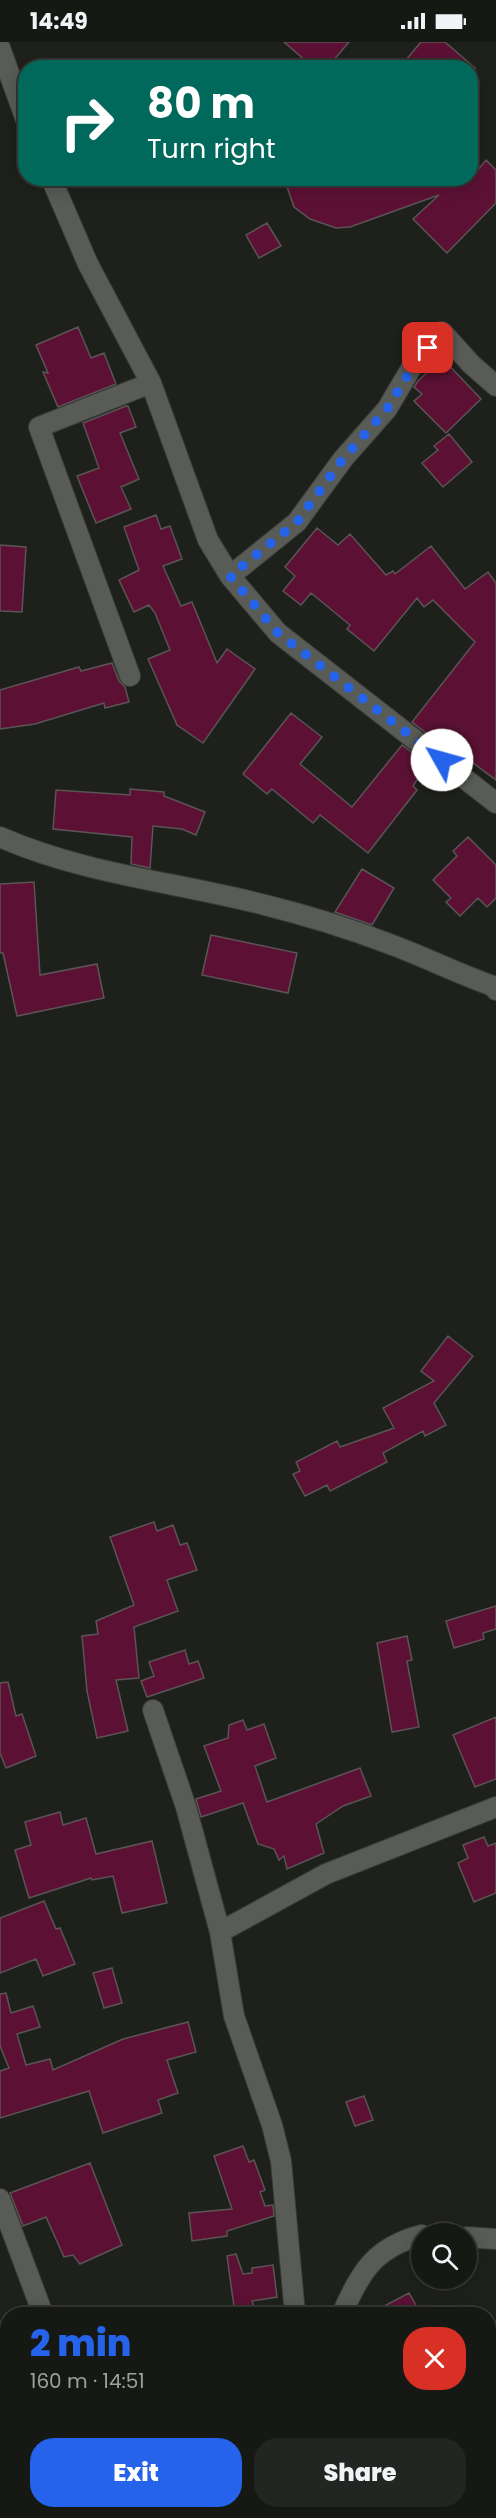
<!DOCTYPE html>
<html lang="en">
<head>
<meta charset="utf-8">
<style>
  body { margin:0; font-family:Poppins,sans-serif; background:#232522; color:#f1f3f6; height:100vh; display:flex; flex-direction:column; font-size:22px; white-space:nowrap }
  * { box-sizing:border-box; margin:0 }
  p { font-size:20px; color:#9ea0a0 }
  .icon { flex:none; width:33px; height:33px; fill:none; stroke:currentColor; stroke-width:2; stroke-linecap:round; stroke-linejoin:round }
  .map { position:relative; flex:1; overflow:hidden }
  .side { position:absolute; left:0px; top:2265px; width:496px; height:212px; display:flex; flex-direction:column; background:#161814; border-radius:24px 24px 0 0; box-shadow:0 3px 15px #0003,0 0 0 2px #353734 }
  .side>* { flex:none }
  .banner { position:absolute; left:18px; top:18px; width:460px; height:126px; border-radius:24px; box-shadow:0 3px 15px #0003,0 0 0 2px #353734; background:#00695c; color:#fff; overflow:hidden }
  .fabs { position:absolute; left:411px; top:2181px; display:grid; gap:12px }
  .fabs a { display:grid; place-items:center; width:66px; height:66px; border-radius:50%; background:#161814; box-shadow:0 3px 15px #0003,0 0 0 2px #353734; font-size:30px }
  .pin { position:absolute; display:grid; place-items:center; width:51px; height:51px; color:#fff; margin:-26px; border-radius:12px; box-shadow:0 3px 9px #0006 }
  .me { position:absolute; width:66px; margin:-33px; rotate:308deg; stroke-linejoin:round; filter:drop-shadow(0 0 4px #0008) }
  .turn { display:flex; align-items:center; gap:21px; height:126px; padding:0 30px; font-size:27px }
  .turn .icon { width:78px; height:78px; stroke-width:2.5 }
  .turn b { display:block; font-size:42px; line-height:51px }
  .round { display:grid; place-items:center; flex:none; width:63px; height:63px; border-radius:24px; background:#232522 }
  .head { display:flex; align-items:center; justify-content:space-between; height:102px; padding:0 30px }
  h1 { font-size:36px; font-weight:800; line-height:45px; color:#2563eb }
  .cta { display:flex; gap:12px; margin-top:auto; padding:12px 30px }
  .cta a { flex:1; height:69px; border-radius:24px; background:#2563eb; color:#fff; font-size:24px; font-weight:800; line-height:69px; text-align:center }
  .cta a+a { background:#232522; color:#f1f3f6 }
  .status { display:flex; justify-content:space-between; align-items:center; height:42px; padding:0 30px; background:#161814; direction:ltr }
  .status svg { height:16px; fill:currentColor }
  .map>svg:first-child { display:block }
</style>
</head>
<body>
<div class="status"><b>14:49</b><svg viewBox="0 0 49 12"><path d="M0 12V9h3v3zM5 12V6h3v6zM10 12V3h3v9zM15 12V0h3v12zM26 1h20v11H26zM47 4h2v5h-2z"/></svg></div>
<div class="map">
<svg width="496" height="2476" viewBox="0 0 496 2476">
  <rect width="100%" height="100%" fill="#1e201b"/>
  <path fill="#5c1134" stroke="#5b5456" stroke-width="1.5" d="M284,0h65l-22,26h-13z
    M421,0h24l30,26h-76z
    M486,118l10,10v33l-49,50 -34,-34 26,-24 -89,32 -14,1 -26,-9 -16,-12 -10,-29h187z
    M267,181l14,23 -22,12 -13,-23z
    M78,285l13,31 13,-5 12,31 -58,23 -15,-35 5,1 -12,-28z
    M442,316l39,41 -35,34 -32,-32 8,-7 -8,-7 4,-6z
    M126,364h2l8,21 -16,6 19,46 -18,8 10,22 -35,14 -19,-47 22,-8 -16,-45z
    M449,392l23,28 -29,25 -21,-24 16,-13 -4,-4z
    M156,473l5,14 9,-3 12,33 -19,7 18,40 11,-4 25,61 10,-14 28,20 -52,74 -26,-18 -29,-66 22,-9 -15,-37 -6,-8 -15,7 -15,-32 20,-10 -15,-43z
    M317,486l21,17 12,-11 36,41 7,-4 2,3 36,-28 34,43 23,-17 8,11v197l-51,-38 -3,3 -30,-23 63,-80 -42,-42 -9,7 -7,-9 -43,53 -27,-22 3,-4 -39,-32 -10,12 -18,-14 12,-15 -10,-9z
    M0,503l26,2 -4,65 -22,-1z
    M112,621l7,18 6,6 4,15 -24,6 -1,-5 -69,21 -35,5v-39l79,-23 2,4z
    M291,671l31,24 -22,27 52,43 50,-62 25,19 -14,22 4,4 -49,63 -48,-38 -7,8 -41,-34 -5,5 -24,-20z
    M130,747l34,3v4l41,16 -9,23 -14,-6 -29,-3 -3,42 -19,-4 1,-27 -79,-8 3,-39 74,5z
    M468,795l28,28v33l-9,9 -9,-9 -18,18 -14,-14 5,-4 -18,-18 24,-24 -4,-5z
    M362,827l32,19 -22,37 -37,-13z
    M34,840l6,93 57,-11 7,34 -87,18 -14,-63h-3v-69z
    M211,893l86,18 -9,40 -86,-18z
    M448,1294l25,20 -39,47 12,22 -21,11 -2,-5 -40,22 4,9 -57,29 -3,-6 -22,11 -12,-22 7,-3 -4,-9 41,-21 3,6 54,-19 -11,-20 51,-27 -13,-10z
    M154,1480l3,9 16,-6 7,20 7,-2 10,27 -30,10 11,31 -44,16 5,51 -23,2 12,51 -31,7 -10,-47 -5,-55 16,-2 -2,-13 38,-16 -24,-68z
    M496,1564v23l-13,4 1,6 -30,9 -8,-27z
    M407,1594l5,24 -5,1 12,66 -27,5 -15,-89z
    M185,1608l4,14 9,-3 6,17 -57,19 -6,-16 13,-5 -5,-14z
    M8,1640l8,34 6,-2 14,42 -30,12 -6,-15v-70z
    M496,1675v62l-21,8 -22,-52z
    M243,1678l4,10 17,-6 12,34 -21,8 12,36 93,-34 11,28 -28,10 -27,18 8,29 -37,16 -3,-13 -5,4 -5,-11 -16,-5 -15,-41 -42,14 -5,-18 25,-8 -17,-45 24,-8 1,-13z
    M60,1770l3,13 23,-7 10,36 56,-13 15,62 -45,10 -9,-37 -21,4 -1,-2 -62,20 -14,-48 16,-5 -6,-23z
    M484,1795l4,9 8,-3v50l-22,9 -16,-39 10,-5 -5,-13z
    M44,1859l12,28 4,-1 15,36 -32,12 -7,-17 -36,14v-55z
    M112,1926l10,35 -18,5 -11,-35z
    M6,1951l5,20 22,-7 7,21 -23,7 9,31 24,-6 3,11 70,-31 65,-17 8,30 -29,8 11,33 -20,7 4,13 -59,20 -14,-42 -89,27v-47l9,-3 -9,-22v-52z
    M364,2054l9,24 -18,6 -9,-24z
    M243,2104l6,16 5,-2 11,30 -5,2 5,14 8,-1 1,11 -47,15v5l-35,5 -3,-28 43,-4 -18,-53z
    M90,2121l32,82 -42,19 -7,-9 -9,2 -18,-40 -23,9 -13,-33z
    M236,2212l7,20 9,-1v-5l21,-3 4,32 -25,4 5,13h-22l-8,-58z
    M409,2251l12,21h-52z"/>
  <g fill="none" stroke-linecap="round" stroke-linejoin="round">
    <g stroke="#3b3d39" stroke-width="22">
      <path id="minor" d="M0,6l26,72
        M51,136l37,86 63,119 57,157 22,36 48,57 218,170
        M230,534l67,-54 46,-63 44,-50 26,-44 29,-33 29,32 25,22
        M130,634l-91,-249 112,-44
        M0,795c84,37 176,45 265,68 40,10 83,23 122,38 36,13 69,30 106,43l3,4
        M153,1668l33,97 34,125
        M0,2157l43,115
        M466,2195l30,2
        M295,2272l-14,-153 -9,-36 -38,-109 -14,-84 106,-58 170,-67
        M342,2272c18,-42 33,-67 80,-79
        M0,2465l8,-9
        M477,2476l12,-7"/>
    </g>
    <use href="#minor" stroke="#595c56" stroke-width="20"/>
  </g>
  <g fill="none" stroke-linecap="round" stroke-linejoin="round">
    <path stroke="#2563eb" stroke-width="10" stroke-dasharray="0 18" d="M428,306l-14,17 -27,44 -44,50 -46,63 -67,54 48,57 164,127"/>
  </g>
</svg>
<div class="fabs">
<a><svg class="icon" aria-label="search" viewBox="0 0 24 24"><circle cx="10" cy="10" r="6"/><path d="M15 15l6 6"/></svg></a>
</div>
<div class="pin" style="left:428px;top:306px;background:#d93025"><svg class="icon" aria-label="arrive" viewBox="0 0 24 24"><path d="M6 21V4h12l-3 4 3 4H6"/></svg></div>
<svg class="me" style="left:442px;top:718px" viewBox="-20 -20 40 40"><circle r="19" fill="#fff"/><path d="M0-13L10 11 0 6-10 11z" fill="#2563eb"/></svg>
<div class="banner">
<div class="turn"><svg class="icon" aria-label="right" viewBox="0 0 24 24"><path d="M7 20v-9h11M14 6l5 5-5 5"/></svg><div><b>80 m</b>Turn right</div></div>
</div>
<section class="side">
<div class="head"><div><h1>2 min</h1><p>160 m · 14:51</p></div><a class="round" style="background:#d93025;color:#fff"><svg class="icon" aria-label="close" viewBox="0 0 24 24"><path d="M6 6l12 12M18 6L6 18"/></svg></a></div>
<div class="cta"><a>Exit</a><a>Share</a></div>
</section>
</div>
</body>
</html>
